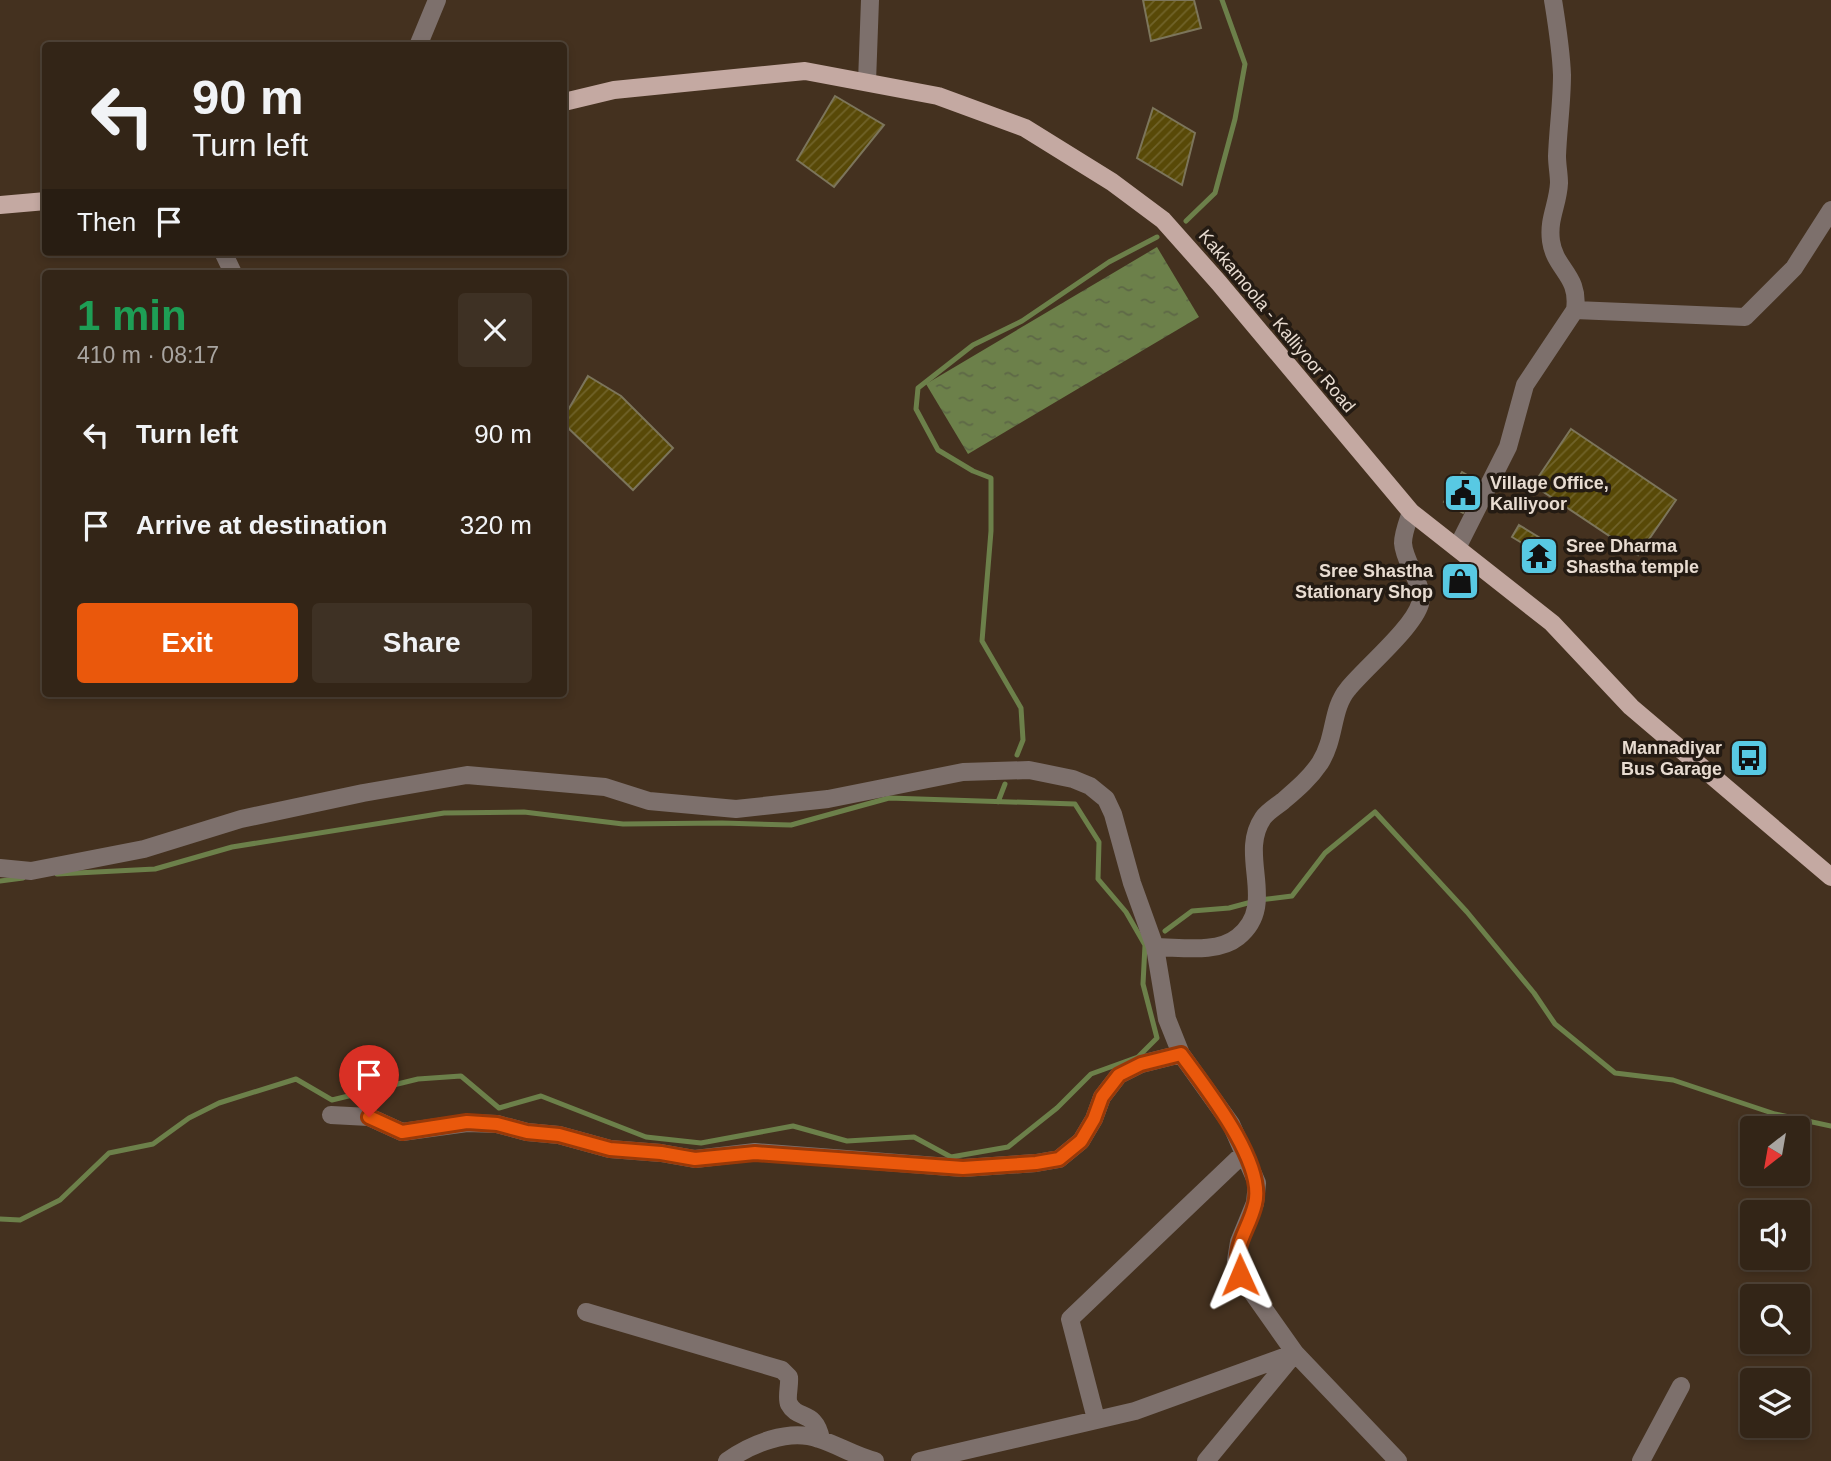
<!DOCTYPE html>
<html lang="en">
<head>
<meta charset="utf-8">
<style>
  body { margin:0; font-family:Helvetica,sans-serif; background:#3e3124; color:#f1f3f6; height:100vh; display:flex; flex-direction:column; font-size:26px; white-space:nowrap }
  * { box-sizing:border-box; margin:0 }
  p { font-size:23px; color:#a9a5a1 }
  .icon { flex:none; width:38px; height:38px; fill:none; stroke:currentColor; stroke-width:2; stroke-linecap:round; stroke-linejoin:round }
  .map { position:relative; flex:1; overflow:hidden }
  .details { position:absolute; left:42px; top:270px; width:525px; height:427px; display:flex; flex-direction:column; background:#332517; border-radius:7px; box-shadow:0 4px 10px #0003,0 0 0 2px #4e4236 }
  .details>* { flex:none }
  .banner { position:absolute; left:42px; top:42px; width:525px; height:214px; border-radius:7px; box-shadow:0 4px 10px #0003,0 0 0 2px #4e4236; background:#332517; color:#f1f3f6; overflow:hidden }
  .needle { width:46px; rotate:211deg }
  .tools { position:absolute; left:1740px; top:1116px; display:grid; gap:14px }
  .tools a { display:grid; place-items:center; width:70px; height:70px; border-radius:7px; background:#332517; box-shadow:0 4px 10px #0003,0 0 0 2px #4e4236; font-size:35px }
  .pin { position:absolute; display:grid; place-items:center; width:60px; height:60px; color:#fff; margin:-72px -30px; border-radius:50% 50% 50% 0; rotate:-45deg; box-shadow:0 0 7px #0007 }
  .pin .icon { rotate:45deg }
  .me { position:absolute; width:77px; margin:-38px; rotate:359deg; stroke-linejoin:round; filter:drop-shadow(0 0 5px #0008) }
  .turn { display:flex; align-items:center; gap:24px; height:147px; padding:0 35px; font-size:32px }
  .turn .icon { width:91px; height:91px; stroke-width:2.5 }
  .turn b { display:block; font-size:49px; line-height:60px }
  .then { display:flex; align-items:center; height:66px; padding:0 35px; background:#0003; gap:14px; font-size:26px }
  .round { display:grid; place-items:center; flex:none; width:74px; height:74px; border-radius:7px; background:#3e3124 }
  .overview { display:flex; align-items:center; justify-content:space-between; height:119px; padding:0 35px }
  h1 { font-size:42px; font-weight:800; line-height:52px; color:#1e9e55 }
  .cta { display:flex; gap:14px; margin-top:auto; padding:14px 35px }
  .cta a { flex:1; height:80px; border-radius:7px; background:#ea580c; color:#fff; font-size:28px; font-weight:800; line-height:80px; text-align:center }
  .cta a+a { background:#3e3124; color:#f1f3f6 }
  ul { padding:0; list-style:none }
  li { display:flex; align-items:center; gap:21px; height:91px; padding:0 35px }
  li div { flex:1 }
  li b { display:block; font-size:26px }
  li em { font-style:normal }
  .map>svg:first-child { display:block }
</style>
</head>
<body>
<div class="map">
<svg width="1831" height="1461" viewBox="0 0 1831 1461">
  <defs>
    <pattern id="water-ripples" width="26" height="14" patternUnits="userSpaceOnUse" patternTransform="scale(1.75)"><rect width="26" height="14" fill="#6c804a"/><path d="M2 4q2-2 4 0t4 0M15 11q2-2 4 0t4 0" fill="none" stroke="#5d6746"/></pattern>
    <pattern id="building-hatch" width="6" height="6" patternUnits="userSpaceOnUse" patternTransform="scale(1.75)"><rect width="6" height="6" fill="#584907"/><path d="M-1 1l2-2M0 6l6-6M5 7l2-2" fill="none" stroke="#70632a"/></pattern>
  </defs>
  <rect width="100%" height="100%" fill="#44311f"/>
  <path fill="url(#water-ripples)" d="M1157,247l42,70 -231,137 -42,-70z"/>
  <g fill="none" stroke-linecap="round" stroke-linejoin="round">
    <path stroke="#6c804a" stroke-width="5" d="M1186,221l29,-28 20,-74 10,-55 -23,-64
      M1017,755l6,-15 -2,-32 -39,-67 9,-110v-53l-18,-7 -35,-21 -22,-41 2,-21 55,-43 49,-24 87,-59 48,-25
      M998,802l7,-18
      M0,881l23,-3
      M1165,931l27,-20 37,-3 30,-8 33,-4 33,-43 50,-41 92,100 67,81 21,31 60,49 58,7 102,34 56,12
      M0,1219l20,1 40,-20 49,-47 44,-9 36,-26 30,-15 77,-24 36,21 86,-21 43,-3 38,32 42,-12 105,41 55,6 92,-17 54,15 67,-4 37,20 57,-10 49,-39 34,-34 47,-17 19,-19 -14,-54 2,-39 -19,-33 -28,-33 1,-37 -24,-38 -186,-6 -98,27 -69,-2 -99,1 -99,-12 -80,1 -212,34 -77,22 -98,5"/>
  </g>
  <path fill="url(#building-hatch)" stroke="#7c755b" stroke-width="2" d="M1143,0h51l7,28 -50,13z
    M835,96l49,29 -50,62 -37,-27z
    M1153,108l42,25 -13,52 -45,-27z
    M588,376l33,20 52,52 -40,42 -69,-66v-7z
    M1571,429l105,71 -38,55 -105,-70z
    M1462,472l19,11 -18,30 -19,-11z
    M1519,525l36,22 -15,26 -16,-10 8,-14 -20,-12z"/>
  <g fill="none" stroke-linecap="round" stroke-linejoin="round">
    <path stroke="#7d706c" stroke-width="18" d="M418,46l19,-46
      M867,82l3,-82
      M223,252l10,21
      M1575,310l170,7 49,-49 37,-58
      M1457,548l51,-101 17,-62 50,-75c5,-35 -20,-40 -24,-69 -3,-23 7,-36 8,-58 0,-9 -2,-18 -2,-27 1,-27 5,-54 5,-81 -1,-26 -5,-50 -9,-75
      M0,868l31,3 113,-22 97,-30 122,-26 104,-18 138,12 44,14 87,8 92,-10 135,-27 66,-2 44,9 17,7 16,13 7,15 19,69 23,64
      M331,1115l38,2 33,15 65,-9 30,1 30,8 32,3 51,14 51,4 34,6 60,-7 208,16 73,-5 23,-4 22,-18 13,-22 8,-22 17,-22 22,-11 40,-10
      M586,1312l196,58 7,7c1,8 -3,21 0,27 9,17 26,5 32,35
      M1096,1419l-26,-100 174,-166
      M727,1461c24,-17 62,-33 92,-22 19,6 36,17 56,22
      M920,1461l215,-50 160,-58
      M1206,1461l89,-108
      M1398,1461l-103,-108 -55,-78 -4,-15 3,-18 16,-39 2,-20 -26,-59 -50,-70 -14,-35 -12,-72c25,0 62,7 83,-10 41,-33 -1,-81 25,-119 5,-7 14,-12 20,-17 14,-12 27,-23 37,-38 16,-25 11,-54 28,-74 17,-21 65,-61 72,-85 5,-19 -16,-41 -17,-61 0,-10 5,-22 8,-31
      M1641,1461l40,-75"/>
    <path stroke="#c4a9a2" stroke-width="18" d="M564,102l50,-12 191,-19 133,25 87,32 87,54 51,38 56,63 192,229 141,111 79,84 200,170
      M0,205l46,-4"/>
  </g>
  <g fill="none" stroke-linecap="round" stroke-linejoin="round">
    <g stroke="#983908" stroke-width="18">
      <path id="route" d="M369,1117l33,15 65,-10 30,2 30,8 32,3 51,14 51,4 34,6 60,-6 208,15 73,-5 23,-4 22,-18 13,-22 8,-22 17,-22 22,-11 40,-10c24,33 85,109 74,150 -7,29 -23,39 -15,71"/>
    </g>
    <use href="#route" stroke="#ea580c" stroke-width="12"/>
  </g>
  <defs>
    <g id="civic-square" transform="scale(2.0125)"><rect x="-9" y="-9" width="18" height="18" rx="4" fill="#58c9e3" stroke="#241b13"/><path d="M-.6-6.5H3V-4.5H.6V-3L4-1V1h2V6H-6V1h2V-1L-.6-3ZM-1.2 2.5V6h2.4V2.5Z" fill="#111"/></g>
    <g id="temple-square" transform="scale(2.0125)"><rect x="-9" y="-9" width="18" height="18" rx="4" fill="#58c9e3" stroke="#241b13"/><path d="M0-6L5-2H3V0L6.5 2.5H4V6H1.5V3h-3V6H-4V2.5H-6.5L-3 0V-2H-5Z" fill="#111"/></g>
    <g id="shop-square" transform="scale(2.0125)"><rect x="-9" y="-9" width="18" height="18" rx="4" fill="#58c9e3" stroke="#241b13"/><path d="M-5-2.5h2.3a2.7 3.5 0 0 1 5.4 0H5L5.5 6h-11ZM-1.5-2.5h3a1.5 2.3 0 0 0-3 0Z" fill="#111"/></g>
    <g id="bus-square" transform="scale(2.0125)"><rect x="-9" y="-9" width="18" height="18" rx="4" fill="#58c9e3" stroke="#241b13"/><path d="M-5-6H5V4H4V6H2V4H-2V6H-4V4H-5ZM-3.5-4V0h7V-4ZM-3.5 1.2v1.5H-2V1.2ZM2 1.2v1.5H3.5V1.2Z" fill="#111"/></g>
  </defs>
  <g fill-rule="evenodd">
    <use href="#civic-square" x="1463" y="493"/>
    <use href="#temple-square" x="1539" y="556"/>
    <use href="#shop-square" x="1460" y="581"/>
    <use href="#bus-square" x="1749" y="758"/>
  </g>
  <g text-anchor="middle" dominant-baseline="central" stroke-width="7" stroke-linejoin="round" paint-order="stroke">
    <g font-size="18" fill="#e8dcd1" stroke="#241b13">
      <text transform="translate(1277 321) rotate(50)">Kakkamoola - Kalliyoor Road</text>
    </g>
    <g font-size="18" font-weight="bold" fill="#e8dcd1" stroke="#241b13" text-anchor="start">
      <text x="1490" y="483">Village Office,<tspan x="1490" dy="21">Kalliyoor</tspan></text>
      <text x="1566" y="546">Sree Dharma<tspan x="1566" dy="21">Shastha temple</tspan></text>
      <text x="1433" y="571" text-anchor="end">Sree Shastha<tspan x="1433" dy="21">Stationary Shop</tspan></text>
      <text x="1722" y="748" text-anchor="end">Mannadiyar<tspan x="1722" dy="21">Bus Garage</tspan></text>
    </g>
  </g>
</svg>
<div class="tools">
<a><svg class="needle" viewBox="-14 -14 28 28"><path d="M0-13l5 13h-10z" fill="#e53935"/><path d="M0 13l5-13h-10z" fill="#a9a5a1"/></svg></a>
<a><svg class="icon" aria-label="sound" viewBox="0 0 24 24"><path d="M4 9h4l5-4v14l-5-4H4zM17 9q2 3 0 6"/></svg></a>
<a><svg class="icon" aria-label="search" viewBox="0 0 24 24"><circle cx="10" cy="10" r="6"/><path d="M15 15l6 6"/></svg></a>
<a><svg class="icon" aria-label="layers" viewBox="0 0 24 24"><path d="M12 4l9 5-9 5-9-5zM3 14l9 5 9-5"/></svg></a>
</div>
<div class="pin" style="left:369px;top:1117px;background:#d93025"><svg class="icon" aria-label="arrive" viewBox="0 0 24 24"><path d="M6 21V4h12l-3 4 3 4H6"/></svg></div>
<svg class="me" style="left:1240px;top:1275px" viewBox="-20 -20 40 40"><path d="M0-17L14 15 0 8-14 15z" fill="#ea580c" stroke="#fff" stroke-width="4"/></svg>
<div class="banner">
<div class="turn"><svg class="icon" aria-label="left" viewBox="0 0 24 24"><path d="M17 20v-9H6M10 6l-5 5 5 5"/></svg><div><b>90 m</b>Turn left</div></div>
<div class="then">Then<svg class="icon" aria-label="arrive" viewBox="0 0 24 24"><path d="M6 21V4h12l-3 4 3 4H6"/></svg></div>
</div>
<section class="details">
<div class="overview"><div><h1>1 min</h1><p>410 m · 08:17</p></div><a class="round"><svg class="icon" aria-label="close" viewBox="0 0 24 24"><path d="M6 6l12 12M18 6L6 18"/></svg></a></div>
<ul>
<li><svg class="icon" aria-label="left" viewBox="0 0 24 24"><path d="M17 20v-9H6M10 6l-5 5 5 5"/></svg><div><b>Turn left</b></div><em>90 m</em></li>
<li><svg class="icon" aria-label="arrive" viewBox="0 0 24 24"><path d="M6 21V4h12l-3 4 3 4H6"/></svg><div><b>Arrive at destination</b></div><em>320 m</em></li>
</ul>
<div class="cta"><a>Exit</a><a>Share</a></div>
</section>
</div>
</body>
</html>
